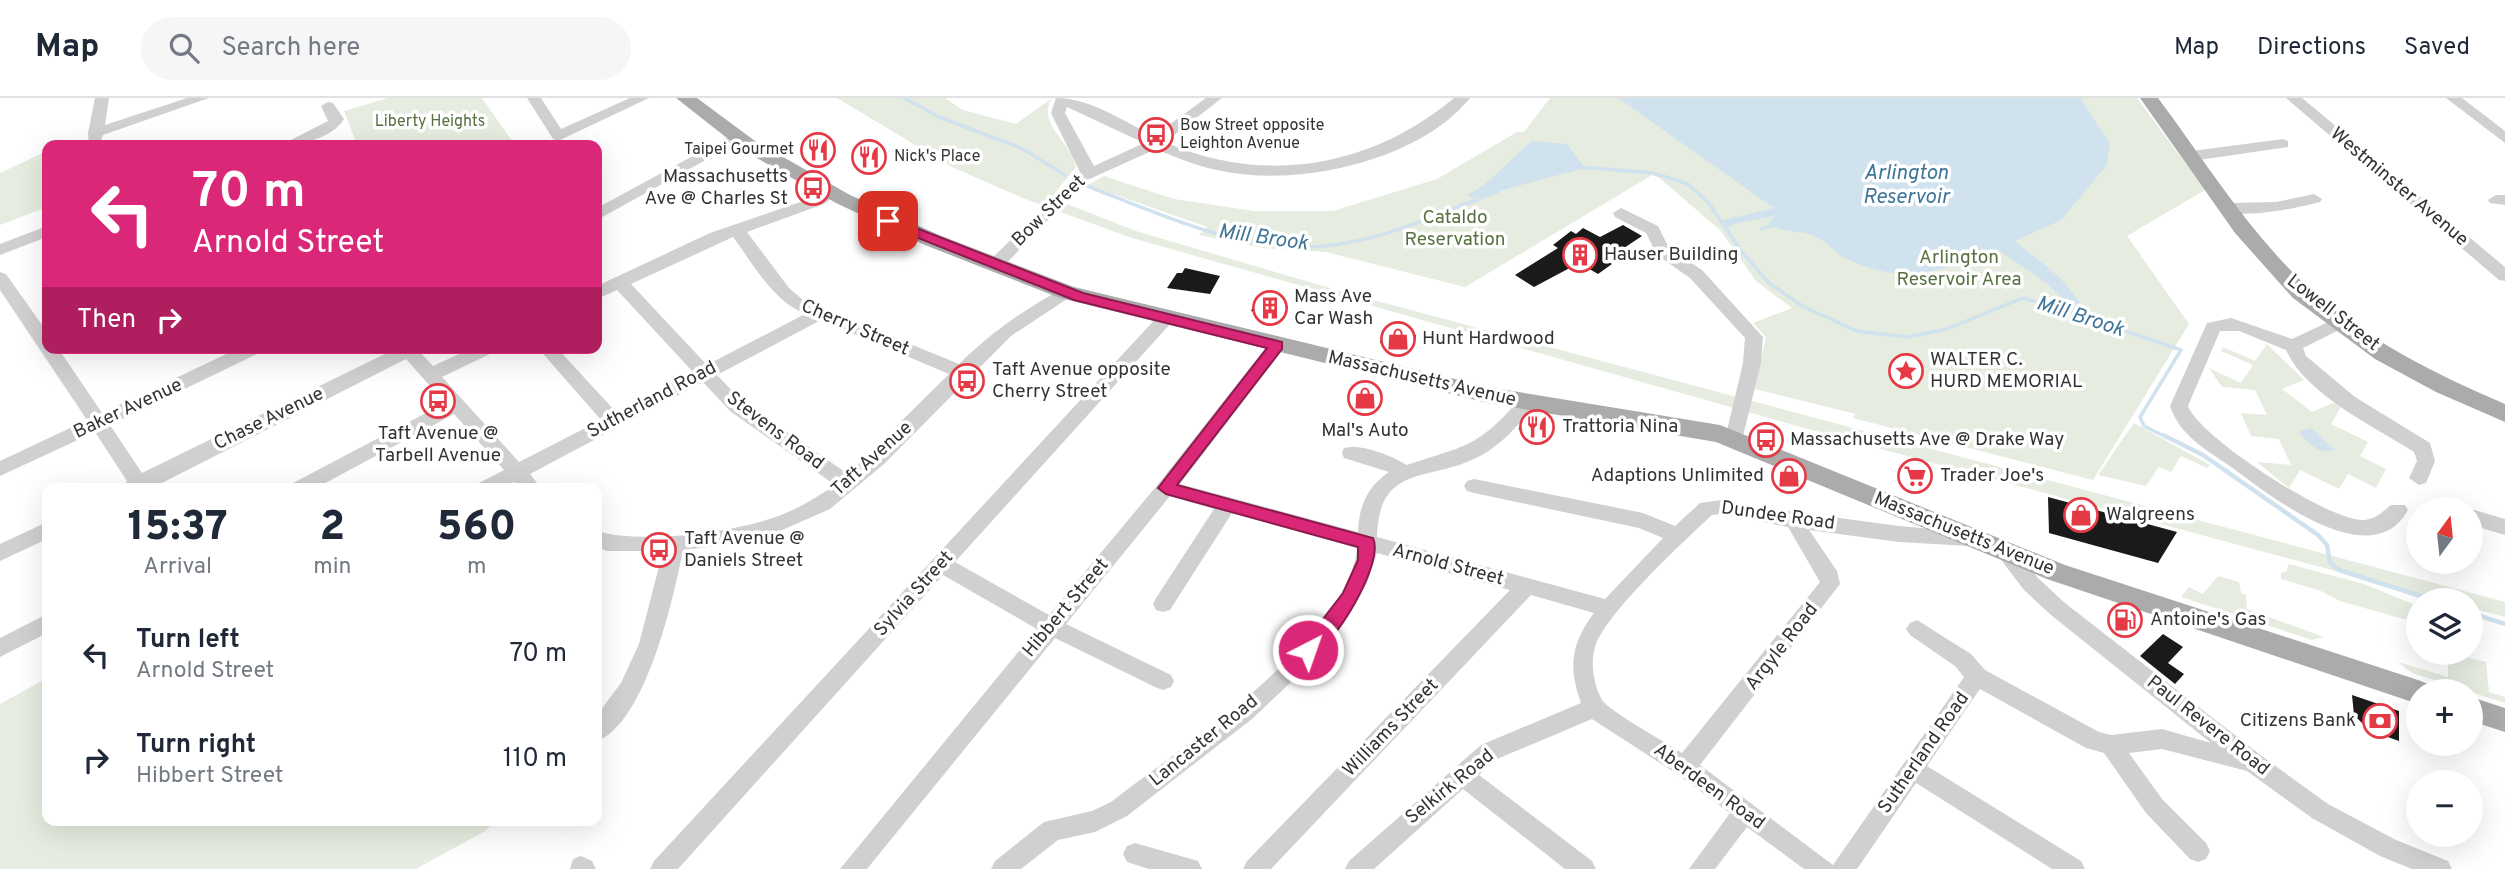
<!DOCTYPE html>
<html lang="en">
<head>
<meta charset="utf-8">
<style>
  body { margin:0; font-family:Overpass,sans-serif; background:#f6f6f7; color:#1f2937; height:100vh; display:flex; flex-direction:column; font-size:26px; white-space:nowrap }
  * { box-sizing:border-box; margin:0 }
  p { font-size:23px; color:#747a83 }
  .icon { flex:none; width:38px; height:38px; fill:none; stroke:currentColor; stroke-width:2; stroke-linecap:round; stroke-linejoin:round }
  .map { position:relative; flex:1; overflow:hidden }
  .drawer { position:absolute; left:42px; top:385px; width:560px; height:343px; display:flex; flex-direction:column; background:#fff; border-radius:14px; box-shadow:0 7px 28px #0002 }
  .drawer>* { flex:none }
  .guide { position:absolute; left:42px; top:42px; width:560px; height:214px; border-radius:14px; box-shadow:0 7px 28px #0002; background:#db2777; color:#fff; overflow:hidden }
  .needle { width:46px; rotate:15deg }
  .controls { position:absolute; left:2406px; top:399px; display:grid; gap:14px }
  .controls a { display:grid; place-items:center; width:77px; height:77px; border-radius:50%; background:#fff; box-shadow:0 7px 28px #0002; font-size:35px }
  .pin { position:absolute; display:grid; place-items:center; width:60px; height:60px; color:#fff; margin:-30px; border-radius:14px; box-shadow:0 4px 10px #0006 }
  .me { position:absolute; width:77px; margin:-38px; rotate:41deg; stroke-linejoin:round; filter:drop-shadow(0 0 5px #0008) }
  .turn { display:flex; align-items:center; gap:24px; height:147px; padding:0 35px; font-size:32px }
  .turn .icon { width:91px; height:91px; stroke-width:2.5 }
  .turn b { display:block; font-size:49px; line-height:60px }
  .then { display:flex; align-items:center; height:66px; padding:0 35px; background:#0003; gap:14px; font-size:26px }
  .eta { display:flex; justify-content:space-evenly; align-items:center; height:119px; text-align:center }
  .eta b { font-size:42px; font-weight:800; line-height:49px }
  ul { padding:0; list-style:none }
  li { display:flex; align-items:center; gap:21px; height:105px; padding:0 35px }
  li div { flex:1 }
  li b { display:block; font-size:26px }
  li em { font-style:normal }
  header { display:flex; align-items:center; gap:42px; box-sizing:border-box; height:98px; padding:0 35px; background:#fff; border-bottom:2px solid #e0e1e3 }
  header strong { font-size:33px }
  nav { display:flex; gap:38px; margin-inline-start:auto; font-size:24px }
  .search { width:490px; height:63px; background:#f6f6f7; display:flex; align-items:center; gap:18px; box-sizing:border-box; padding:0 24px; border-radius:38px; color:#747a83; font-size:26px }
  .map>svg:first-child { display:block }
</style>
</head>
<body>
<header>
<strong>Map</strong>
<div class="search"><svg class="icon" aria-label="search" viewBox="0 0 24 24"><circle cx="10" cy="10" r="6"/><path d="M15 15l6 6"/></svg>Search here</div>
<nav><a>Map</a><a>Directions</a><a>Saved</a></nav>
</header>
<div class="map">
<svg width="2505" height="771" viewBox="0 0 2505 771">
  <rect width="100%" height="100%" fill="#fff"/>
  <path fill="#e6ecdf" d="M388,0h94l33,47h-158l-13,-34z
    M837,0h108l18,12 53,14 36,-26c-16,26 19,44 24,69l-21,26 12,11 69,27 207,61 1162,310v15l-34,-9v-8h-27l-593,-159 -719,-203 -107,-39 -73,-32z
    M1550,0h587l68,92 -78,46 62,88 -96,156 -240,-62 3,-4 -101,-25 11,-52 -13,-14 39,-15 -36,-27 -36,-51 -62,-53 -6,-2 -187,112 -139,-35 -63,-4 -64,-13 8,-8 -119,-42 16,-9 70,23 80,12h79l104,-32 80,-47h7z
    M47,53v56l-47,18v-52z
    M2267,246l37,36 -22,9 30,23 23,-10 6,5 -10,17 37,18 -8,14 26,13 -10,19 -28,-14 -9,15 -39,-19 -11,18 -32,-26 34,3 -12,-26 -28,-3 -10,-23 26,2 -12,-25 -33,-3 -13,-19 32,15 12,-18 -32,-14 2,-4 32,14z
    M2134,325l76,42 -3,3 -26,-12 -10,16 -12,-5 -13,19 -48,-11z
    M2289,466l75,20 54,22v12l-11,-3v5l-67,-19 -19,-10 -40,-12v-6l5,-1z
    M2218,478l21,6 2,11 5,2 1,14 77,28 -12,3 -131,-43 8,-10 14,7z
    M2448,555l38,9 3,30 16,5v6l-93,-30 -14,-11 50,15z
    M47,580v143h448l-10,10 -69,38h-416v-165z"/>
  <path fill="#cfe2ee" d="M1618,0h462l30,46 -3,21 -46,55 -46,21c28,24 58,41 72,77 -18,-6 -25,-23 -41,-35 -16,-12 -33,-23 -50,-34 -55,23 -94,37 -151,9 -11,-6 -19,-18 -31,-22 -15,-7 -33,-2 -46,-13l7,-7 -38,7 -12,6 -5,-8 54,-13z
    M1532,43l35,3 18,24 -113,30 -5,-3c26,-13 42,-36 65,-54z
    M2311,330l24,22c-16,5 -23,-5 -35,-16v-3z"/>
  <g fill="none" stroke-linecap="round" stroke-linejoin="round">
    <path stroke="#cfe2ee" stroke-width="3.5" d="M904,0l35,19 82,31 44,27
      M1579,69l74,6 35,11 20,18 33,49 28,32 35,24 53,24 50,6 37,-7 79,-32 53,16
      M1087,88c68,26 142,61 216,61 68,0 133,-32 195,-56
      M1762,131l9,-3
      M2084,219l97,33 -41,67 4,9 22,11"/>
    <path stroke="#cfe2ee" stroke-width="4.5" d="M2163,337l40,20 115,80 9,10 3,18 9,7 94,30
      M2471,515l34,11"/>
  </g>
  <path fill="#1a1a1a" d="M1623,127l19,11 -36,24 6,4 -14,10 -19,-11 -45,24 -19,-12 43,-27 -5,-3 18,-14 5,3 7,-6 17,9z
    M1185,170l35,8 -10,18 -43,-6 10,-15h5z
    M1258,198l24,5 -2,3 8,2 -6,12 -31,-7z
    M1383,232l33,5 -2,12 -34,-4z
    M1537,320l11,2 -2,14 -28,-5z
    M2048,399l129,35 -19,31 -109,-30z
    M2116,513l20,7 -2,11 -20,-8z
    M2163,536l20,13 -15,16 16,11 -9,10 -35,-28z
    M2352,597l47,16v30l-28,-10 -7,-6 -10,-10z"/>
  <g fill="none" stroke-linecap="round" stroke-linejoin="round">
    <path fill="#d0d0d0" fill-rule="evenodd" d="M95,0h14l-4,27 82,-27h22l-106,37 -4,10h-10l-1,-12z
      M527,0h14l20,31 69,-31h19l-91,43 -5,-2z
      M1056,0c34,0 67,23 98,38l52,-38h16l-57,44c99,44 207,25 289,-44h16c-50,62 -167,88 -243,74 -25,-4 -48,-13 -71,-23l-71,32 -84,88h-12l-2,-4 2,-4 91,-89 -29,-59zM1067,9l77,36 -50,23 -29,-53z
      M2286,0h16l203,169v14l-6,-1z
      M2446,0h16l43,33v12z
      M328,4l5,1 11,16c-11,19 -43,26 -63,26l47,-24 -7,-15z
      M737,34l5,2v6l-145,80v-12z
      M2283,41l5,2v6l-96,14 -8,-5 8,-5z
      M221,42l8,5h-19l3,-3z
      M832,89l8,5 -16,12 -77,28 42,56 14,12 156,64c32,-31 64,-54 103,-75l6,-2 8,6 -65,43 -127,128 -54,45 -57,25 -47,11 -43,5c-9,46 -37,173 -86,191v-26l24,-32 18,-39 24,-93h-56l-10,-4v-16c46,14 147,1 191,-19 17,-7 32,-17 47,-27l-105,-74 -27,-29 -173,92 11,14h-21l-6,-6 -12,6h-26l3,-5 25,-13 -50,-56 -138,74h-26l3,-5 152,-80 -39,-44 -254,129h-32l7,-7 -32,-49 -95,44v-15l87,-41 -87,-130v-18l6,2 41,58v16h11l44,65 137,-65h25l-3,4 -151,73 32,48 255,-125h19l17,18 39,-18h25l-3,4 -52,25 77,85 82,-42 -63,-72h19l59,64 77,-40 -76,-82 -20,9v-13l113,-53 102,-35zM733,139c21,28 39,63 72,77l-98,51 -76,-81zM821,222l128,54 -101,100 -106,-73 -25,-26z
      M2314,96l8,5 -2,3c-19,5 -84,20 -98,6l8,-5 46,-1z
      M2496,97h9v10l-15,-2 -2,-3z
      M1621,110l37,18 11,22 33,22 61,67 -2,26 -20,81h-14l-2,-5 18,-76 2,-25 -55,-60 -33,-23 -11,-22 -31,-16 -2,-4z
      M47,128v11l-47,18v-11z
      M1165,215l9,6 -3,4 -216,239 94,53 110,-132 112,-142 6,-2 9,6 -3,4 -103,135 178,48c1,-26 9,-45 31,-60l-45,-14 -2,-5 2,-5c18,-5 48,8 63,17 56,-19 72,-17 113,-67h12l3,5 -3,5c-15,19 -33,39 -56,50 -49,24 -97,6 -99,79l228,62 58,-61 -24,-10 -165,-35 -7,-2 -3,-5 3,-5 7,-2 169,34 32,13 25,-23 21,-3 28,6 150,20 77,7 3,5 -3,5 -7,3 -70,-4 -90,-12 28,41 3,13 -140,181 133,100 131,-188 -9,-11 -45,-31 -4,-6 4,-6 7,-3 54,34 14,16 114,62 12,3 51,-6 49,14 -160,-128 -27,-25 -29,-38 3,-6h14l26,32 27,25 198,154 65,47 68,36 52,21 4,8h-40l-32,-13 -68,-38 -65,-47 -85,-22 -33,4 33,46 44,44 4,8 -4,8 -8,3 -8,-3 -44,-46 -42,-60 -18,-5 -106,-59 -53,77 154,95 4,8h-33l-136,-86 -59,86h-53l-57,-42 -32,42h-26l41,-56 -53,-39 -85,-55 -95,40 -18,16 113,86 4,8h-31l-102,-80 -89,80h-29l4,-8 132,-116 100,-42c-13,-36 -10,-60 13,-90l-63,-18 -260,274h-28l4,-8 263,-271 -133,-37 -10,30 -31,51 -25,29 -59,56 -125,97 -32,16 -37,8 -37,29h-30l4,-8 49,-39 48,-11 19,-9c68,-53 238,-164 246,-254l-125,-35 -62,97 -7,2 -7,-2 -3,-6 3,-6 58,-89 -44,-13 -104,128 105,51 3,6 -3,6 -8,3 -8,-3 -100,-49 -188,231h-27l197,-240 -94,-54 -265,294h-28l4,-8 505,-546zM1721,416l67,13 32,55 -138,171c-15,-10 -73,-42 -80,-53 -8,-14 -12,-37 -7,-53 10,-33 89,-106 117,-132z
      M2339,219l6,2 3,4 -3,4 -42,21 3,8 49,41 75,46 5,18 -9,22 -7,2 -10,-7 8,-17 -3,-9c-40,-26 -108,-57 -128,-102l-47,-19h-19l-32,75c11,31 142,116 176,114 12,-1 18,-8 27,-15h14l3,5c-36,66 -138,-14 -174,-41 -25,-18 -54,-32 -64,-63l37,-83 24,-5 61,21z
      M2446,403l10,3 3,5h-22l2,-6z
      M2471,411l34,10v16l-34,-10z
      M47,424v17l-47,22v-17z
      M47,516v19l-47,24v-19z
      M1135,745l63,18 4,8h-53l-22,-7 -4,-8 4,-8z
      M581,758l11,5 4,8h-26l3,-10z"/>
    <path fill="#ababab" fill-rule="evenodd" d="M676,0h21l58,43 95,54 89,40 135,52 414,100 232,38 345,140 353,115 10,4 3,7h-13v13l-371,-125 -331,-137 -228,-39 -428,-105 -135,-53 -89,-42 -95,-54z
      M2140,0h18c48,64 90,134 150,189 56,52 127,87 197,117v18l-69,-30 -61,-33 -82,-61 -58,-65z
      M2471,599l34,11v24l-34,-11z"/>
  </g>
  <path fill="#db2777" stroke="#8e194d" stroke-width="2" d="M888,119l195,76 199,49v7l-105,136 196,53c12,25 -40,111 -65,120l-9,-8 44,-57 15,-33v-13l-192,-53 -8,-6 109,-140 -193,-48 -191,-76 -2,-3z"/>
  <defs>
    <g id="bus-ring" transform="scale(1.75)"><circle r="9.5" fill="#fff" stroke="#e63946" stroke-width="1.5"/><path d="M-5-6H5V4H4V6H2V4H-2V6H-4V4H-5ZM-3.5-4V0h7V-4ZM-3.5 1.2v1.5H-2V1.2ZM2 1.2v1.5H3.5V1.2Z" fill="#e63946"/></g>
    <g id="restaurant-ring" transform="scale(1.75)"><circle r="9.5" fill="#fff" stroke="#e63946" stroke-width="1.5"/><path d="M-5-6h1v4h1v-4h1v4h1v-4h1v5L-1.5 .5V6h-2V.5L-5-1ZM5-6V6H3V1.5H1.5Q1.5-4 5-6Z" fill="#e63946"/></g>
    <g id="building-ring" transform="scale(1.75)"><circle r="9.5" fill="#fff" stroke="#e63946" stroke-width="1.5"/><path d="M-4-6H4V6H1V3H-1V6H-4ZM-2.5-4.3h1.7v1.8h-1.7ZM.8-4.3h1.7v1.8H.8ZM-2.5-1h1.7V.8h-1.7ZM.8-1h1.7V.8H.8Z" fill="#e63946"/></g>
    <g id="shop-ring" transform="scale(1.75)"><circle r="9.5" fill="#fff" stroke="#e63946" stroke-width="1.5"/><path d="M-5-2.5h2.3a2.7 3.5 0 0 1 5.4 0H5L5.5 6h-11ZM-1.5-2.5h3a1.5 2.3 0 0 0-3 0Z" fill="#e63946"/></g>
    <g id="sight-ring" transform="scale(1.75)"><circle r="9.5" fill="#fff" stroke="#e63946" stroke-width="1.5"/><path d="M0-6L1.8-2.2L6-1.7L2.9 1.2L3.7 5.4L0 3.3L-3.7 5.4L-2.9 1.2L-6-1.7L-1.8-2.2Z" fill="#e63946"/></g>
    <g id="supermarket-ring" transform="scale(1.75)"><circle r="9.5" fill="#fff" stroke="#e63946" stroke-width="1.5"/><path d="M-6-5.5h2.5l.6 2H6L4.5 2H-2.5L-4.4-4H-6ZM-1.5 3.2a1.3 1.3 0 1 0 .1 0ZM3 3.2a1.3 1.3 0 1 0 .1 0Z" fill="#e63946"/></g>
    <g id="fuel-ring" transform="scale(1.75)"><circle r="9.5" fill="#fff" stroke="#e63946" stroke-width="1.5"/><path d="M-5.5-6h7V0h2V4h1.3V-2.5L3-4.5l.8-.8L6-3V5H2.5V1h-1V6h-7ZM-4.2-4.7v3.2H.2V-4.7Z" fill="#e63946"/></g>
    <g id="bank-ring" transform="scale(1.75)"><circle r="9.5" fill="#fff" stroke="#e63946" stroke-width="1.5"/><path d="M-6-4H6V4H-6ZM0-2.3a2.3 2.3 0 1 0 0 4.6a2.3 2.3 0 1 0 0-4.6Z" fill="#e63946"/></g>
  </defs>
  <g fill-rule="evenodd">
    <use href="#bus-ring" x="1156" y="37"/>
    <use href="#restaurant-ring" x="818" y="52"/>
    <use href="#restaurant-ring" x="869" y="59"/>
    <use href="#bus-ring" x="813" y="90"/>
    <use href="#building-ring" x="1580" y="157"/>
    <use href="#building-ring" x="1270" y="210"/>
    <use href="#shop-ring" x="1398" y="241"/>
    <use href="#sight-ring" x="1906" y="273"/>
    <use href="#bus-ring" x="967" y="283"/>
    <use href="#shop-ring" x="1365" y="300"/>
    <use href="#bus-ring" x="438" y="303"/>
    <use href="#restaurant-ring" x="1537" y="329"/>
    <use href="#bus-ring" x="1766" y="342"/>
    <use href="#shop-ring" x="1789" y="378"/>
    <use href="#supermarket-ring" x="1915" y="378"/>
    <use href="#shop-ring" x="2081" y="417"/>
    <use href="#bus-ring" x="659" y="452"/>
    <use href="#fuel-ring" x="2125" y="522"/>
    <use href="#bank-ring" x="2380" y="623"/>
  </g>
  <g text-anchor="middle" dominant-baseline="central" stroke-width="7" stroke-linejoin="round" paint-order="stroke">
    <g font-size="16" fill="#56703f" stroke="#fff">
      <text x="430" y="24">Liberty Heights</text>
    </g>
    <g font-size="16" fill="#333" stroke="#fff" text-anchor="start">
      <text x="1180" y="28">Bow Street opposite<tspan x="1180" dy="18">Leighton Avenue</tspan></text>
      <text x="794" y="52" text-anchor="end">Taipei Gourmet</text>
      <text x="894" y="59">Nick's Place</text>
    </g>
    <g font-size="19" fill="#333" stroke="#fff" text-anchor="start">
      <text x="788" y="79" text-anchor="end">Massachusetts<tspan x="788" dy="22">Ave @ Charles St</tspan></text>
      <text x="1604" y="157">Hauser Building</text>
      <text x="1294" y="199">Mass Ave<tspan x="1294" dy="22">Car Wash</tspan></text>
      <text x="1422" y="241">Hunt Hardwood</text>
      <text x="1930" y="262">WALTER C.<tspan x="1930" dy="22">HURD MEMORIAL</tspan></text>
      <text x="992" y="272">Taft Avenue opposite<tspan x="992" dy="22">Cherry Street</tspan></text>
      <text x="1562" y="329">Trattoria Nina</text>
      <text x="1365" y="333" text-anchor="middle">Mal's Auto</text>
      <text x="438" y="336" text-anchor="middle">Taft Avenue @<tspan x="438" dy="22">Tarbell Avenue</tspan></text>
      <text x="1790" y="342">Massachusetts Ave @ Drake Way</text>
      <text x="1764" y="378" text-anchor="end">Adaptions Unlimited</text>
      <text x="1940" y="378">Trader Joe's</text>
      <text x="2106" y="417">Walgreens</text>
      <text x="684" y="441">Taft Avenue @<tspan x="684" dy="22">Daniels Street</tspan></text>
      <text x="2150" y="522">Antoine's Gas</text>
      <text x="2356" y="623" text-anchor="end">Citizens Bank</text>
    </g>
    <g font-size="19" fill="#333" stroke="#fff">
      <text transform="translate(2399 89) rotate(40)">Westminster Avenue</text>
      <text transform="translate(1049 113) rotate(-44)">Bow Street</text>
      <text transform="translate(2333 215) rotate(38)">Lowell Street</text>
      <text transform="translate(855 230) rotate(23)">Cherry Street</text>
      <text transform="translate(1422 281) rotate(13)">Massachusetts Avenue</text>
      <text transform="translate(652 302) rotate(-28)">Sutherland Road</text>
      <text transform="translate(128 311) rotate(-25)">Baker Avenue</text>
      <text transform="translate(269 321) rotate(-26)">Chase Avenue</text>
      <text transform="translate(775 333) rotate(37)">Stevens Road</text>
      <text transform="translate(872 361) rotate(-42)">Taft Avenue</text>
      <text transform="translate(1778 418) rotate(8)">Dundee Road</text>
      <text transform="translate(1964 436) rotate(22)">Massachusetts Avenue</text>
      <text transform="translate(1448 467) rotate(15)">Arnold Street</text>
      <text transform="translate(914 496) rotate(-48)">Sylvia Street</text>
      <text transform="translate(1066 510) rotate(-50)">Hibbert Street</text>
      <text transform="translate(1782 549) rotate(-52)">Argyle Road</text>
      <text transform="translate(2208 628) rotate(38)">Paul Revere Road</text>
      <text transform="translate(1391 630) rotate(-46)">Williams Street</text>
      <text transform="translate(1204 643) rotate(-39)">Lancaster Road</text>
      <text transform="translate(1924 655) rotate(-55)">Sutherland Road</text>
      <text transform="translate(1450 689) rotate(-39)">Selkirk Road</text>
      <text transform="translate(1709 689) rotate(36)">Aberdeen Road</text>
    </g>
    <g font-size="19" fill="#56703f" stroke="#fff">
      <text x="1455" y="120">Cataldo<tspan x="1455" dy="22">Reservation</tspan></text>
      <text x="1959" y="160">Arlington<tspan x="1959" dy="22">Reservoir Area</tspan></text>
    </g>
    <g font-size="21" font-style="italic" fill="#3f7597" stroke="#fff">
      <text x="1906" y="75">Arlington<tspan x="1906" dy="24">Reservoir</tspan></text>
      <text transform="translate(1263 140) rotate(8)">Mill Brook</text>
      <text transform="translate(2080 219) rotate(18)">Mill Brook</text>
    </g>
  </g>
</svg>
<div class="controls">
<a><svg class="needle" viewBox="-14 -14 28 28"><path d="M0-13l5 13h-10z" fill="#e53935"/><path d="M0 13l5-13h-10z" fill="#747a83"/></svg></a>
<a><svg class="icon" aria-label="layers" viewBox="0 0 24 24"><path d="M12 4l9 5-9 5-9-5zM3 14l9 5 9-5"/></svg></a>
<a>+</a>
<a>−</a>
</div>
<div class="pin" style="left:888px;top:123px;background:#d93025"><svg class="icon" aria-label="arrive" viewBox="0 0 24 24"><path d="M6 21V4h12l-3 4 3 4H6"/></svg></div>
<svg class="me" style="left:1308px;top:552px" viewBox="-20 -20 40 40"><circle r="17" fill="#db2777" stroke="#fff" stroke-width="3"/><path d="M0-11L8 9 0 5-8 9z" fill="#fff"/></svg>
<div class="guide">
<div class="turn"><svg class="icon" aria-label="left" viewBox="0 0 24 24"><path d="M17 20v-9H6M10 6l-5 5 5 5"/></svg><div><b>70 m</b>Arnold Street</div></div>
<div class="then">Then<svg class="icon" aria-label="right" viewBox="0 0 24 24"><path d="M7 20v-9h11M14 6l5 5-5 5"/></svg></div>
</div>
<section class="drawer">
<div class="eta">
<div><b>15:37</b><p>Arrival</p></div>
<div><b>2</b><p>min</p></div>
<div><b>560</b><p>m</p></div>
</div>
<ul>
<li><svg class="icon" aria-label="left" viewBox="0 0 24 24"><path d="M17 20v-9H6M10 6l-5 5 5 5"/></svg><div><b>Turn left</b><p>Arnold Street</p></div><em>70 m</em></li>
<li><svg class="icon" aria-label="right" viewBox="0 0 24 24"><path d="M7 20v-9h11M14 6l5 5-5 5"/></svg><div><b>Turn right</b><p>Hibbert Street</p></div><em>110 m</em></li>
</ul>
</section>
</div>
</body>
</html>
